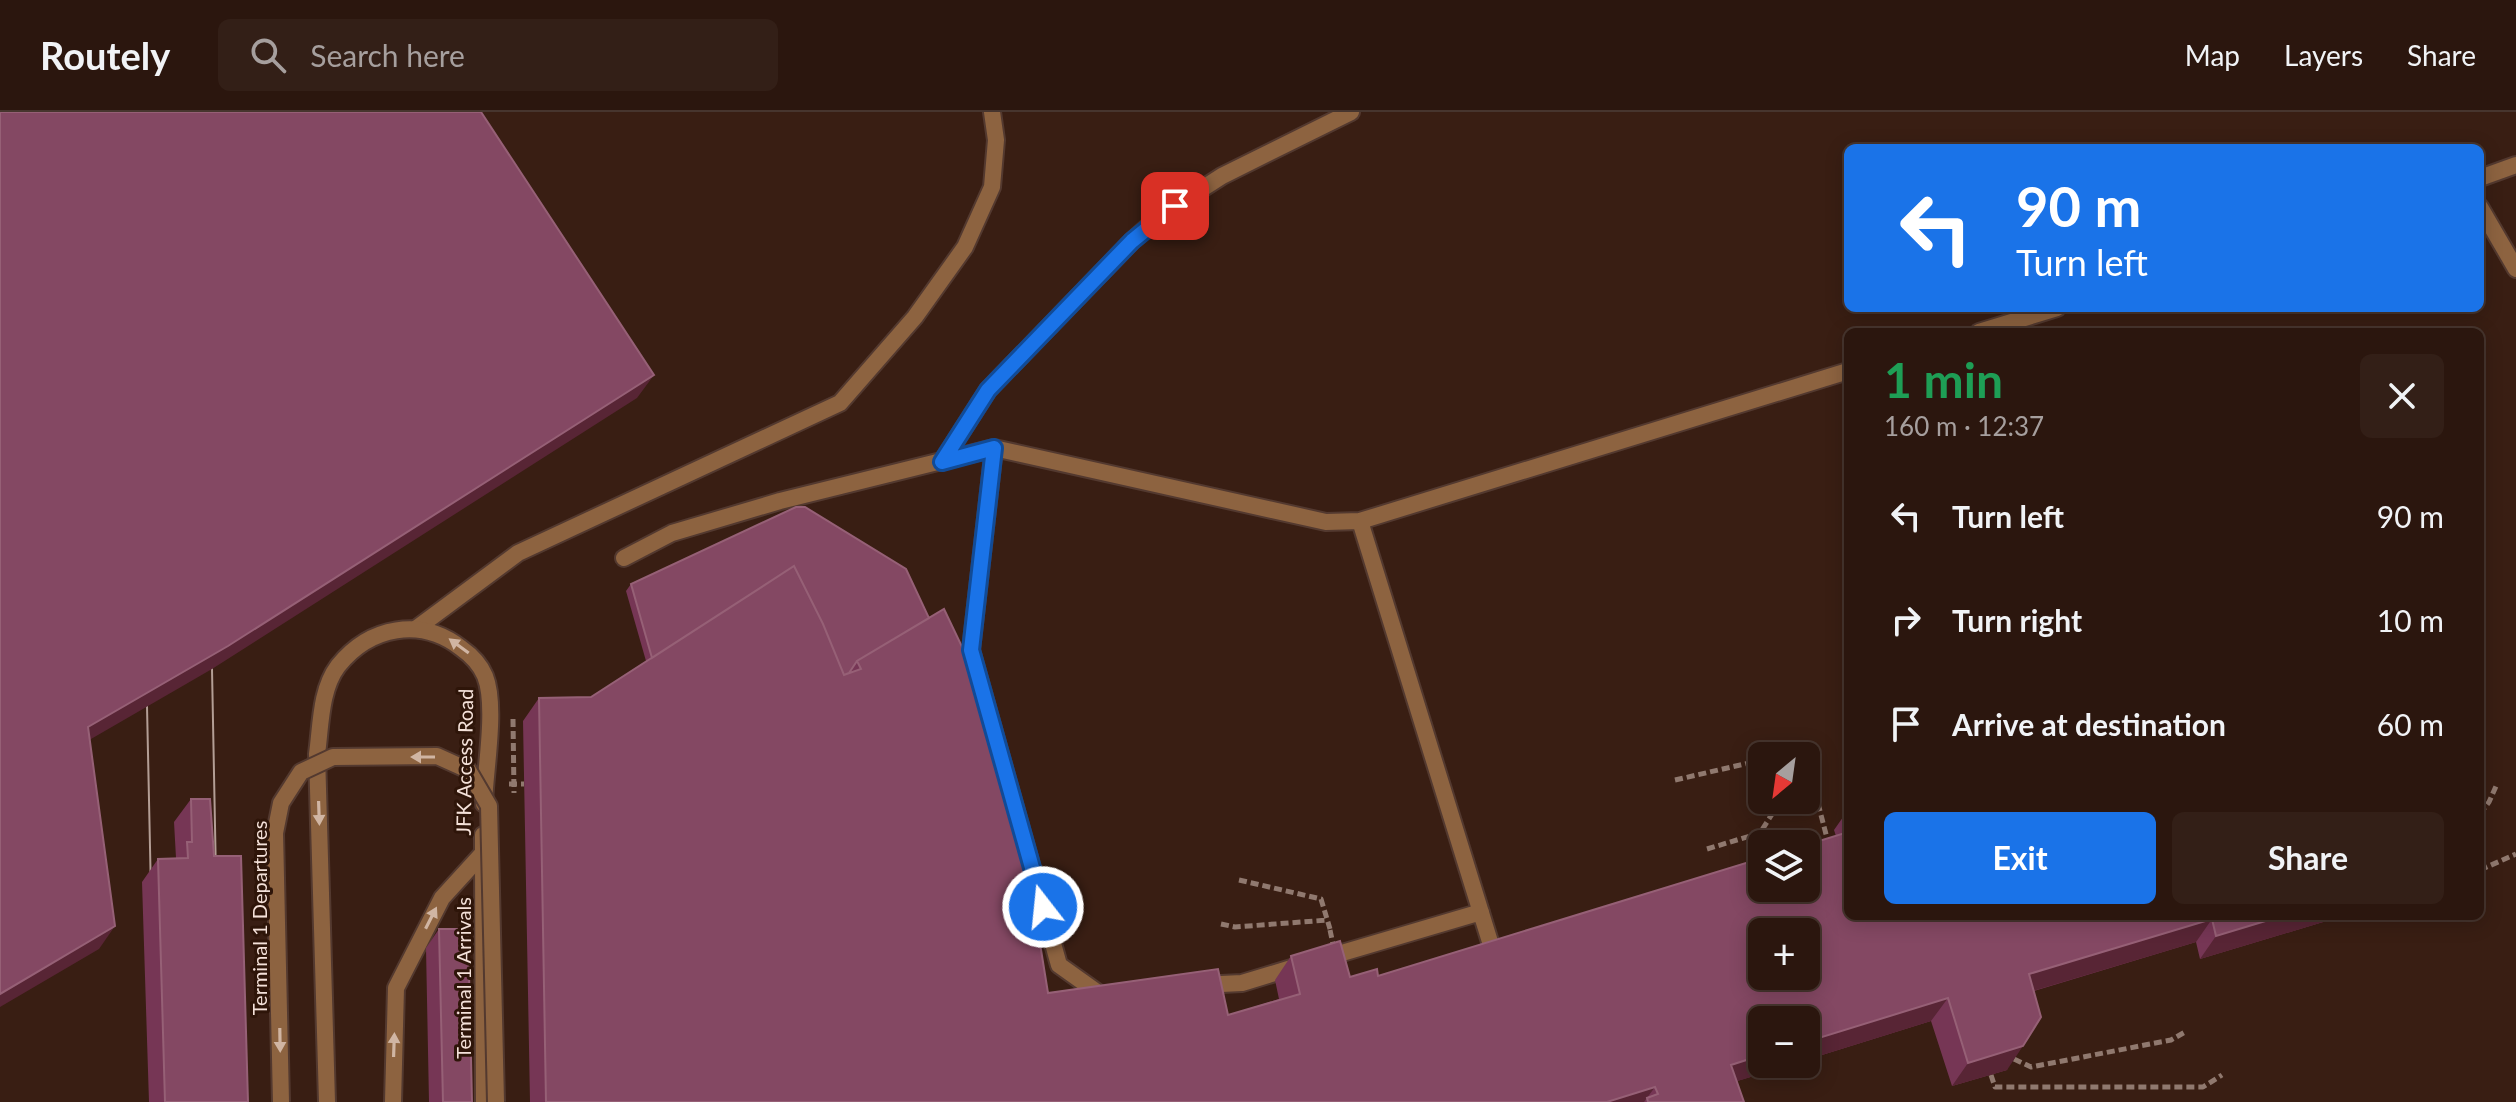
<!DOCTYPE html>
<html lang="en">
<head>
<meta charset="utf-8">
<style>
  body { margin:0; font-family:Lato,sans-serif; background:#331f17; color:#f1f3f6; height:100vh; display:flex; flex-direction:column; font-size:30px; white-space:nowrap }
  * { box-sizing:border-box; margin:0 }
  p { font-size:26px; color:#a69f9e }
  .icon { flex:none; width:44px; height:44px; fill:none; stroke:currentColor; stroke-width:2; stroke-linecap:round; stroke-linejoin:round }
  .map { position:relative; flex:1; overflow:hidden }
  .details { position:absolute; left:1844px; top:216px; width:640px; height:592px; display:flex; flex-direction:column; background:#2b160e; border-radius:12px; box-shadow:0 4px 20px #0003,0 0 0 2px #47352e }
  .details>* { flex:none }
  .top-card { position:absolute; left:1844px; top:32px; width:640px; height:168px; border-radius:12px; box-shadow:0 4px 20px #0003,0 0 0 2px #47352e; background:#1a73e8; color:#fff; overflow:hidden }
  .needle { width:52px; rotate:209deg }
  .buttons { position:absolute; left:1748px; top:630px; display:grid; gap:16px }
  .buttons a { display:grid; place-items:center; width:72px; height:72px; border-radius:12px; background:#2b160e; box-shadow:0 4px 20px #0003,0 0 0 2px #47352e; font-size:40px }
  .pin { position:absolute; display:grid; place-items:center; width:68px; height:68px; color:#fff; margin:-34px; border-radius:16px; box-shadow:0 4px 12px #0006 }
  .me { position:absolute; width:88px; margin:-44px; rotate:344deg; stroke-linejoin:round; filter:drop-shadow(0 0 6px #0008) }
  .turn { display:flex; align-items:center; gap:28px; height:168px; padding:0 40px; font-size:36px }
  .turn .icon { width:104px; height:104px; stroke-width:2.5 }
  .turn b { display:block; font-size:56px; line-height:68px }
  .round { display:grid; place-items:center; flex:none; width:84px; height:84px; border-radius:12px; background:#331f17 }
  .head { display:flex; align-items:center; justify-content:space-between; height:136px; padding:0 40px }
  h1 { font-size:48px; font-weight:700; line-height:60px; color:#1e9e55 }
  .primary-button { display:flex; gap:16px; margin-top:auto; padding:16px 40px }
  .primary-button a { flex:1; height:92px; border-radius:12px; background:#1a73e8; color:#fff; font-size:32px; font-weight:700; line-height:92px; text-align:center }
  .primary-button a+a { background:#331f17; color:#f1f3f6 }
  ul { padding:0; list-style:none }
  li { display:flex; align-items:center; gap:24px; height:104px; padding:0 40px }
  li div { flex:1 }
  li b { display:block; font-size:30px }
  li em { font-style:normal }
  header { display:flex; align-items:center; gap:48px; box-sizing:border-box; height:112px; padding:0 40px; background:#2b160e; border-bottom:2px solid #47352e }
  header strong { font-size:38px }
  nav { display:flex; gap:44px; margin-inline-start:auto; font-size:28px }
  .search { width:560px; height:72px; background:#331f17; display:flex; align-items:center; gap:20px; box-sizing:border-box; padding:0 28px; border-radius:12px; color:#a69f9e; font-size:30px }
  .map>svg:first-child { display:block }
</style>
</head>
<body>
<header>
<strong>Routely</strong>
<div class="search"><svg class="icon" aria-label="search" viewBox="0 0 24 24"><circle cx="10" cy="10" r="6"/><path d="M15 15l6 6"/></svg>Search here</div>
<nav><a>Map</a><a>Layers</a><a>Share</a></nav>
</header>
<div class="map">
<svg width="2516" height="990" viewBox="0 0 2516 990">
  <rect width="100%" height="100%" fill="#391e13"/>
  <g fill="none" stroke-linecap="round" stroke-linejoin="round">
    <g stroke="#53392f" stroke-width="20">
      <path id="service" d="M2480,66l36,-13
        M2480,95l36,62
        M1979,220l78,-24
        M994,336l-23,202 88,315 42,30h4
        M942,350l46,-72 144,-149 28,-25 62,-40 129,-64
        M1360,409l135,437
        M624,446l48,-25 108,-32 214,-53 332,74 34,-1 488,-150
        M417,516l101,-75 322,-150 75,-86 50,-70 27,-60 4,-47 -4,-28
        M1325,846l156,-46
        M1200,873l42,-2 56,-17"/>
    </g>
    <g stroke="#53392f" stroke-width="20">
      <path id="minor" d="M483,748l1,242"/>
    </g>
    <g stroke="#53392f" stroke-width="20">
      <path id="tertiary" d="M327,990l-10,-348c4,-28 3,-64 21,-88 32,-40 83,-49 123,-18 10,7 19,16 24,28 12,30 0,94 -1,128
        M393,990l3,-114 46,-90 41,-45v-18"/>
    </g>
    <path stroke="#90796f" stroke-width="5" stroke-dasharray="8 4" stroke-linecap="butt" d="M1780,644l19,-4 6,4
      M1806,645l22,85
      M1675,668l87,-20
      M509,672h15
      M2480,702l9,-12 8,-18
      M1707,737l53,-16 21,-33
      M2480,758l36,-16
      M1239,768l82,19 9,30
      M1221,812l14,3 93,-7
      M2014,947l17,8 140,-27 14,-8
      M1991,963l4,12h208l19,-12"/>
    <use href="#service" stroke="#8d6340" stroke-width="16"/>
    <use href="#minor" stroke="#8d6340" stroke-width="16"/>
    <use href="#tertiary" stroke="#8d6340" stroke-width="16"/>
    <path stroke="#b39e95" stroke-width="2" d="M212,557l4,209
      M147,594l4,188"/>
    <g stroke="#53392f" stroke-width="20" stroke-linecap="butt">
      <path id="minor-bridge" d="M281,990l-6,-269 6,-30 20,-31 32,-15 104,-1 31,14 21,36 7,296"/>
    </g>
    <path stroke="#90796f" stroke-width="5" stroke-dasharray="8 4" stroke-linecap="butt" d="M513,607l1,74
      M1330,818l4,19"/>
    <use href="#minor-bridge" stroke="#8d6340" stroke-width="16"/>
  </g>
  <path fill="#763655" d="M796,395l252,486 180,22 51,-16 -4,-19 16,-24 59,21 28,-1 458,-140 -2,-6 14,-20v106h495l-143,43 -4,-17 -162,49 -27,79 -55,16 -21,-65 -125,39v-40l-44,44h31l-56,17 7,21h-1214l-7,-381 16,-23 52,-1 55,-36 -20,-70 5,-7z
    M191,687l23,57 34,246h-99l-7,-220 16,-23 18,-1 -2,-36z
    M439,817l33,173h-43l-3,-154z"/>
  <path fill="#582535" d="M654,263l-17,23 -425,271 -140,81 16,-23z
    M2282,804h61l-143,43 16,-23z
    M2212,807l-16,23 -183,55 16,-23z
    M115,814l-16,23 -99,58v-13z
    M1948,886l-17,23 -125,39v-18z
    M2023,934l-16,24 -55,16 16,-23z
    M1762,943v9h31l-78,24 16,-23z
    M1655,975l-11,15h-37z"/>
  <path fill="#844863" stroke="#966076" stroke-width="2" fill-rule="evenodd" d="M0,0h481l173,263 -426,271 -140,81 27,199 -115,68z
    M796,395h9l101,62 23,49 -72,43 -8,12 -5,2 -21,-51 -29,-58 -142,92 -21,-74z
    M794,454l29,58 21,51 17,-6 -4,-8 87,-52 21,44 44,144 23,97 16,99 170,-24 10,46 72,-21 -9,-38 49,-15 10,36 27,-8 1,7 384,-118v30h44v-43l42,-13v84h434l-66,20 -4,-17 -183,55 12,43 -18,29 -55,17 -20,-65 -142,44v-22h-44v35l-31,10 13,37h-96l-1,-4 11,-4 -3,-7 -48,15h-1061l-7,-404 52,-1zM1762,820h44v44h-44z
    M191,687h19l4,57h27l7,246h-83l-7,-243 30,-1 -1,-16h5z
    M439,817h29l4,173h-29z"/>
  <defs><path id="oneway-solid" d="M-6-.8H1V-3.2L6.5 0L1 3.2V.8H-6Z" transform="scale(2)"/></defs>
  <g fill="#d0b5a3">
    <use href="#oneway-solid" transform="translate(459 534) rotate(-144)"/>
    <use href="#oneway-solid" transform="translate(423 645) rotate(180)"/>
    <use href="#oneway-solid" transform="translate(319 701) rotate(88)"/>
    <use href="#oneway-solid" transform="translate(431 806) rotate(-63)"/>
    <use href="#oneway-solid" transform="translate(280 928) rotate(89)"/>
    <use href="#oneway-solid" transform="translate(394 933) rotate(-88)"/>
  </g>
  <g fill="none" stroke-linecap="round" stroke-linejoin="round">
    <g stroke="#114b97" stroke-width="20">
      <path id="route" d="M1043,795l-72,-257 23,-202 -52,14 46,-72 144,-149 43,-35"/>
    </g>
    <use href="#route" stroke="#1a73e8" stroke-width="14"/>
  </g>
  <g text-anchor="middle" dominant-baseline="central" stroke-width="6" stroke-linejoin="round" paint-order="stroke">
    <g font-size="20" fill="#f4e1d9" stroke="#2e1509">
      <text transform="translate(464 650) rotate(-89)">JFK Access Road</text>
      <text transform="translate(259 806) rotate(-90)">Terminal 1 Departures</text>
      <text transform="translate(463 866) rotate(-90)">Terminal 1 Arrivals</text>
    </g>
  </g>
</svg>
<div class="buttons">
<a><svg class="needle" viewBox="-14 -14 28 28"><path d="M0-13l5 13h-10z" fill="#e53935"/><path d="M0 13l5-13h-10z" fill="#a69f9e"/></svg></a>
<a><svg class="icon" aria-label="layers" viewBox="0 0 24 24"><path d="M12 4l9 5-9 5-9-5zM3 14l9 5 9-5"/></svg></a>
<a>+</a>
<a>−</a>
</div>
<div class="pin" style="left:1175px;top:94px;background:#d93025"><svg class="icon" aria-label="arrive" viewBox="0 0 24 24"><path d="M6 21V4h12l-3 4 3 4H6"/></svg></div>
<svg class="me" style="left:1043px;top:795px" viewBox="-20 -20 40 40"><circle r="17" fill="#1a73e8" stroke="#fff" stroke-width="3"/><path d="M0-11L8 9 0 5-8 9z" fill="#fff"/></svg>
<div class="top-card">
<div class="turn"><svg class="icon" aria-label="left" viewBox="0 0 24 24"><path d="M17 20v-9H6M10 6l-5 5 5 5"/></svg><div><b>90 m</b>Turn left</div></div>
</div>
<section class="details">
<div class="head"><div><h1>1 min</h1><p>160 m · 12:37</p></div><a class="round"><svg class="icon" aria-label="close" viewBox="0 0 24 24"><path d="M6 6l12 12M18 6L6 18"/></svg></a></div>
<ul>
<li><svg class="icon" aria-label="left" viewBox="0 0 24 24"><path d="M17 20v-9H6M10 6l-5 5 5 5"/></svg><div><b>Turn left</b></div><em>90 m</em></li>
<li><svg class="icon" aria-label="right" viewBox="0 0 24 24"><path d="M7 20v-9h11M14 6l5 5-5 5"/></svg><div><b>Turn right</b></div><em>10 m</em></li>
<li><svg class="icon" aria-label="arrive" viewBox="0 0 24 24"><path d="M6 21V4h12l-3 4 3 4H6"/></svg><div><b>Arrive at destination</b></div><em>60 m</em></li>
</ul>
<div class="primary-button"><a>Exit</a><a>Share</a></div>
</section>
</div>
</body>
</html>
